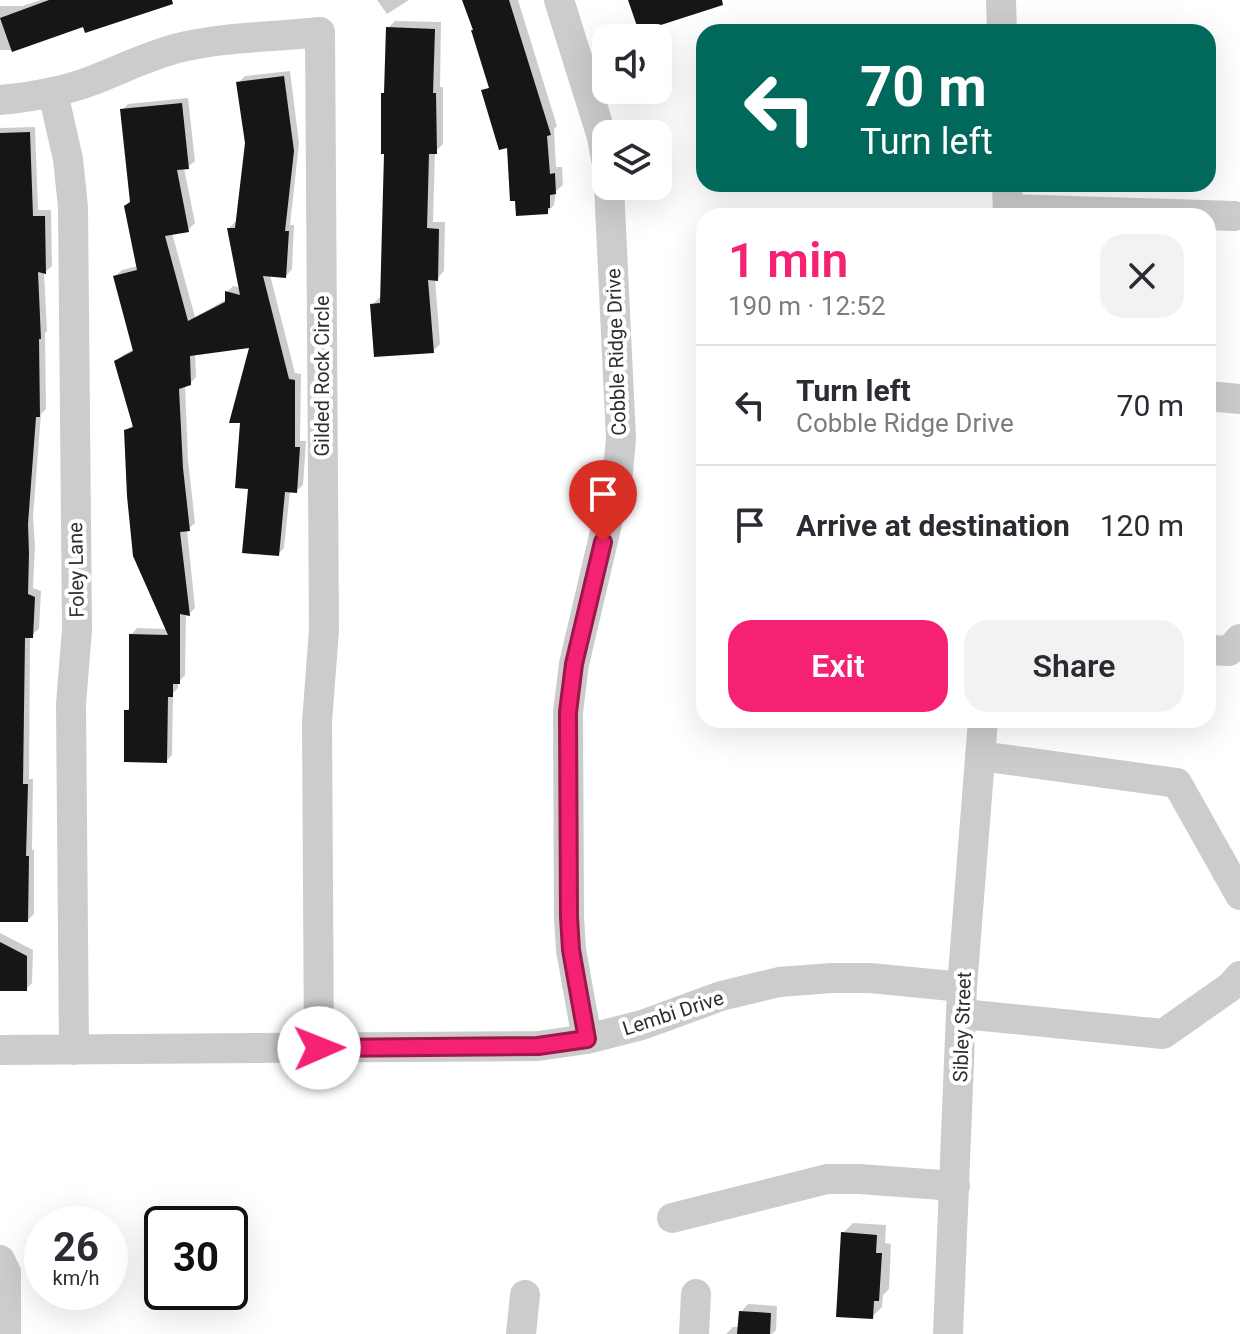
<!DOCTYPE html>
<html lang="en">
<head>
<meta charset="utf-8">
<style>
  body { margin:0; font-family:Roboto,sans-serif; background:#f2f2f3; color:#2b2b33; height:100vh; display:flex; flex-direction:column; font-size:30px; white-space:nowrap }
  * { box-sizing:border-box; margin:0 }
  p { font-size:26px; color:#7c7c81 }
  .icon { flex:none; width:44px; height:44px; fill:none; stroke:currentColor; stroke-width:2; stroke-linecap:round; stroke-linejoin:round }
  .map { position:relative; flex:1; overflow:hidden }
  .details { position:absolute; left:696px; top:208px; width:520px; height:520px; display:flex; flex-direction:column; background:#fff; border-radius:24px; box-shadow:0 8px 32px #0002 }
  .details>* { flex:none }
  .hud { position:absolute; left:696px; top:24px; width:520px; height:168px; border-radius:24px; box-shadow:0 8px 32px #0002; background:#00695c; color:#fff; overflow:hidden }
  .fabs { position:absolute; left:592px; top:24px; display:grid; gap:16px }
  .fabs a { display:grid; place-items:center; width:80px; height:80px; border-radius:16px; background:#fff; box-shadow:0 8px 32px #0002; font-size:40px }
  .speed { position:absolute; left:24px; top:1206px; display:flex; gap:16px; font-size:40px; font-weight:700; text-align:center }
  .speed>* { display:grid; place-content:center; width:104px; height:104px; border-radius:50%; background:#fff; box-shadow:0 8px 32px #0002; line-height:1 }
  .speed small { font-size:20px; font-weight:400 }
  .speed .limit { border:4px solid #111; border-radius:12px; background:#fff; color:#111 }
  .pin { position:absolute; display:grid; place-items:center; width:68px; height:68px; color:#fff; margin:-82px -34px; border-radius:50% 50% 50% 0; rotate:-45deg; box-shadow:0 0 8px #0007 }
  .pin .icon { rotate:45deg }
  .me { position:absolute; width:88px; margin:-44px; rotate:89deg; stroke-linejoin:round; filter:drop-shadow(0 0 6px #0008) }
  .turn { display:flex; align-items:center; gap:28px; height:168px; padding:0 32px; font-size:36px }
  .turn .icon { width:104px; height:104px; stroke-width:2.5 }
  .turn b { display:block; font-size:56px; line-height:68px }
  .round { display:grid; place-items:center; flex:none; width:84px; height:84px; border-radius:24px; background:#f2f2f3 }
  .head { display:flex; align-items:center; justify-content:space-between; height:136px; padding:0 32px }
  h1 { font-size:48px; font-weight:600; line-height:60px; color:#f52274 }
  .primary-button { display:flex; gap:16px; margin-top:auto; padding:16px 32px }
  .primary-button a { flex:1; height:92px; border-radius:24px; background:#f52274; color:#fff; font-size:32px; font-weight:600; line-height:92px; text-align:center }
  .primary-button a+a { background:#f2f2f3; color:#2b2b33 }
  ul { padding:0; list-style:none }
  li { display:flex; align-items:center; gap:24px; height:120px; padding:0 32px; border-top:2px solid #e1e1e2 }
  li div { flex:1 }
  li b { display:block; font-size:30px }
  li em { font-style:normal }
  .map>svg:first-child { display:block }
</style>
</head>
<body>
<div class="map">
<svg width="1240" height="1334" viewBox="0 0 1240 1334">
  <rect width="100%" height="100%" fill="#fff"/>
  <path fill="#0003" d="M41,0h103l-60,24 -71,26h-13v-44h22z
    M377,0h32l-22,14z
    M464,0h54l39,126 -3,3 2,38h6l1,18 -7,6 -2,14 -7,7 -38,-67z
    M395,21l46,1 -1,65h3v57l-8,8 -2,70h12l-1,49 -7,8 -2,-1 5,66 -7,7 -61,-46 7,-7h3l4,-146 -3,-58 3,-4 2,-62z
    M290,71l9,72 -9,82h4l-2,44 -6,7 -16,-1 25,98 6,1 -1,67h6l-3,44 -7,6h-6l-6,57 -6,6 -28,-66 2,-142 -57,7 1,24 -6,7 -5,1 3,75 7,63 -8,7 8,78 -6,6 -3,-1 -1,62 -7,8v5l-5,5 -1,62 -6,6 -40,-50 5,-5v-71l6,-7 30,1 -41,-198 8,-7 -17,-62 6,-7 11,-6 -19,-73 7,-6 16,-4 -16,-156 6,-6 60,-6 7,63 -7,6 -4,1 11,55 -7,7 -16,3 23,84 32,-18v-7l6,-6 8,2 -12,-60 6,-6h3l9,-79 -8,-61 6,-6z
    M35,127l3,83h13l1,56 -8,7 3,58 -2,2 1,76 -5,5 -8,103 2,29 -2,42 8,3 -2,38 -9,7 -1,143h4l-1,71h2v64l-6,6h-28v-792z
    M0,933l33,17 -1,33 -6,6h-26z
    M853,1223l33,2 -1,18 6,1 -2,45 -6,6 -1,12 -10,10 -29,-84z
    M748,1304l29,2 -1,24 -4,4h-46l7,-7h7l1,-15z"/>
  <path fill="#161616" d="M49,0h123l1,4 -88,29 -2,-6 -71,25 -12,-34z
    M462,0h47l42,135 -4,1 3,38 5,-1 1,21 -6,1v13h-2v6l-32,2 -1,-15h-5l-3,-53 -8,2 -18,-60 8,-2 -18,-58h2z
    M628,0h94l1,5 -84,27z
    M386,27l49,2 -2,64h3l1,61h-8l-2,74 12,1 -1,52 -10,-1 6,73 -60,4 -4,-53 10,-1 4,-149h-3v-61h3z
    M284,76l10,75 -9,80h4l-3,47 -23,-2 26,103 6,1v67h5l-3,46 -12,-1 -6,64 -37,-3 6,-64 -13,-1 5,-65h-11l20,-75 -59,8 1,29 -12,4 4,79 7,63 -10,1 10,84 -10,-2v70h-7v13h-5l-1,66 -43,-1v-52h5v-76l39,1 -35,-79 -6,-60 -3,-66 9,-3 -19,-66 19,-10 -20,-75 24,-6 -13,-64 6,-4 -10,-93 62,-6 7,66 -12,1 12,62 -24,4 23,85 37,-19v-11l15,4 -13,-67h8l10,-85 -9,-61z
    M30,132l3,84h12l1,58 -8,-2 3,67h-2l1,78h-4l-8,107 1,30 -1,40 7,3 -2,41h-8l-2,146h5l-2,72h3l-1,66h-28v-789z
    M0,942l27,14v35h-27z
    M841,1232l36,3 -1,18h6l-3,48h-5l-1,18 -37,-2z
    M739,1311l32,2 -1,21h-33z"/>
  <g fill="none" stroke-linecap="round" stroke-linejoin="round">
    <path stroke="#ccc" stroke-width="30" d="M559,0l43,137 4,22
      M1001,0l1,32
      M53,93l15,66 5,48 4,422 -6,75 3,346
      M0,100c31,-3 62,-8 91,-19 29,-11 56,-25 87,-33 45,-11 95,-11 142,-16l4,598 -7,92 2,326
      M1007,184l1,32
      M1008,209l226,7
      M1208,396l32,3
      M1208,650l21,1 11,-12
      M980,756l197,27 63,112
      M963,1014l200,20 67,-47 10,-11
      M587,1039l-16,-89 -2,-33 -1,-205 6,-48 43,-183 4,-42 -12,-253
      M0,1050l538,-4 49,-7 55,-14 79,-29 58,-14 53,-4h38l92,9
      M672,1218l155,-39h32l96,7
      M0,1260l6,12v62
      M521,1334l4,-39
      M694,1334l2,-40
      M948,1334l14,-347 21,-267"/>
  </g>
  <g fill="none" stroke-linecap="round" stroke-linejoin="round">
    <g stroke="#9f164b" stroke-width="20">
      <path id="route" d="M319,1048l219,-2 49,-7 -16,-89 -2,-33 -1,-205 6,-48 29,-122"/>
    </g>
    <use href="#route" stroke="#f52274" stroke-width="14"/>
  </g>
  <g text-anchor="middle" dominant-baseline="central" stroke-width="8" stroke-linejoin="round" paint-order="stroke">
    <g font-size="20" fill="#2f2f2f" stroke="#fff">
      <text transform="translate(616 352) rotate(-92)">Cobble Ridge Drive</text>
      <text transform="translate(322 376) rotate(-90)">Gilded Rock Circle</text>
      <text transform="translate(76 570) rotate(-91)">Foley Lane</text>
      <text transform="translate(673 1013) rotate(-18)">Lembi Drive</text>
      <text transform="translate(962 1027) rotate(-88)">Sibley Street</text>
    </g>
  </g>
</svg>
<div class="fabs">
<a><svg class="icon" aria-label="sound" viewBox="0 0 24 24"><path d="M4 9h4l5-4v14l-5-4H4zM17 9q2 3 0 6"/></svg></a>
<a><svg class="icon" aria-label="layers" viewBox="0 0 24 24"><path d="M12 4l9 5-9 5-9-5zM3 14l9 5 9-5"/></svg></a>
</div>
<div class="speed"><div>26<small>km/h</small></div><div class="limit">30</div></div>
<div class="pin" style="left:603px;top:542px;background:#d93025"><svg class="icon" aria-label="arrive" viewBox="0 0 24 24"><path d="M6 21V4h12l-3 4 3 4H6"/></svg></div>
<svg class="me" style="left:319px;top:1048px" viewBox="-20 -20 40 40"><circle r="19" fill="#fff"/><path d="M0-13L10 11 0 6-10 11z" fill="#f52274"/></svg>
<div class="hud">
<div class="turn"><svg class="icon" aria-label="left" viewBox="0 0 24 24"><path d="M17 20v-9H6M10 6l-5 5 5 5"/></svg><div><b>70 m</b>Turn left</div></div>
</div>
<section class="details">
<div class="head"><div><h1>1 min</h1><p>190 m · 12:52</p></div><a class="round"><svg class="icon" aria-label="close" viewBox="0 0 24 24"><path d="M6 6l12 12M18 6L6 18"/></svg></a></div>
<ul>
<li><svg class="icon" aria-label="left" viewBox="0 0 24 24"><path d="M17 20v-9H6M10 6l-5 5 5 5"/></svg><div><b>Turn left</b><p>Cobble Ridge Drive</p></div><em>70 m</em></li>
<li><svg class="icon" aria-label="arrive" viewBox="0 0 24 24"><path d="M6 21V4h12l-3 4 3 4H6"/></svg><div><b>Arrive at destination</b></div><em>120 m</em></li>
</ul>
<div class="primary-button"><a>Exit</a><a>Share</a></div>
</section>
</div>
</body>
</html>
